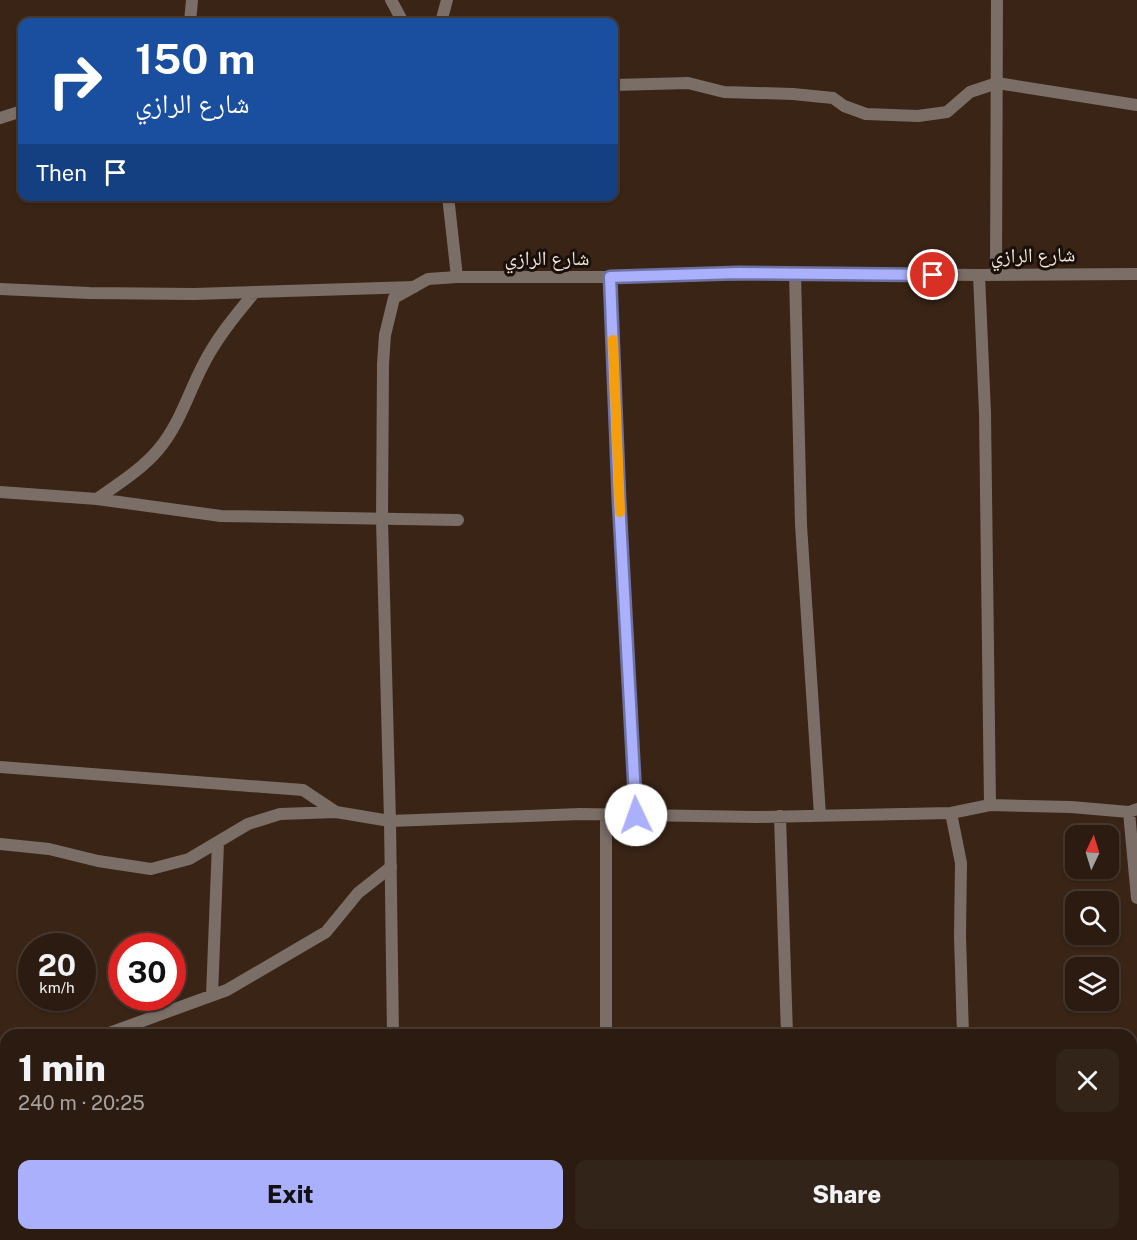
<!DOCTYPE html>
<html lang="en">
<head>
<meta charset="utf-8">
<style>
  body { margin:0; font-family:"Public Sans","Noto Naskh Arabic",sans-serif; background:#332419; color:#f1f3f6; height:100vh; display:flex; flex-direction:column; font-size:22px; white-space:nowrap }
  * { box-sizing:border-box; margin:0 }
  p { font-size:20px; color:#a6a19f }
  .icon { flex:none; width:33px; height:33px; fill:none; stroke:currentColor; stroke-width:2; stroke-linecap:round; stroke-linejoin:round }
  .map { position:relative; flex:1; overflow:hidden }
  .drawer { position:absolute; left:0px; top:1029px; width:1137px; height:212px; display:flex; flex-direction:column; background:#2b1b10; border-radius:18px 18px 0 0; box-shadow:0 2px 4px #0004,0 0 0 2px #473930 }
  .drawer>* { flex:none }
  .top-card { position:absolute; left:18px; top:18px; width:600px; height:183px; border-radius:12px; box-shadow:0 2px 4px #0004,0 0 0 2px #473930; background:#1a4fa0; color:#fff; overflow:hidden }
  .needle { width:39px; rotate:4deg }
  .controls { position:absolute; left:1065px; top:825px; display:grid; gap:12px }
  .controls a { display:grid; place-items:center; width:54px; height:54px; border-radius:12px; background:#2b1b10; box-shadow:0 2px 4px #0004,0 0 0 2px #473930; font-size:30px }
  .speed { position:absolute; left:18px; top:933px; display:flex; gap:12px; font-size:30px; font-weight:700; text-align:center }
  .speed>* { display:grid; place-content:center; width:78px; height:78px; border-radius:50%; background:#2b1b10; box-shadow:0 2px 4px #0004,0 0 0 2px #473930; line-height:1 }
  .speed small { font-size:15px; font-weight:400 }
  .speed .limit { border:9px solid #d22; background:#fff; color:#111 }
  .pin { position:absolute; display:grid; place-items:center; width:51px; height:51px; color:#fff; margin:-26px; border:3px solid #fff; border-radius:50%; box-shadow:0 2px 6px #0007 }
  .me { position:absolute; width:66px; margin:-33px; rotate:357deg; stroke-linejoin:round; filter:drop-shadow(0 0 4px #0008) }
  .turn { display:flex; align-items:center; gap:21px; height:126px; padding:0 18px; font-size:27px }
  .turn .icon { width:78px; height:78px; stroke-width:2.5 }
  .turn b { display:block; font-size:42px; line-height:51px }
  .then { display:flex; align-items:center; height:57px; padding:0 18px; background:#0003; gap:12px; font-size:22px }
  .round { display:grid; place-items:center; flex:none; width:63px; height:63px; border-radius:12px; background:#332419 }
  .overview { display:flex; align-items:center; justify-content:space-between; height:102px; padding:0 18px }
  h1 { font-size:36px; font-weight:800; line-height:45px }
  .button { display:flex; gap:12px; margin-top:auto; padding:12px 18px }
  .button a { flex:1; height:69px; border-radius:12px; background:#aab0fb; color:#111; font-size:24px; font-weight:800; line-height:69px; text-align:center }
  .button a+a { background:#332419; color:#f1f3f6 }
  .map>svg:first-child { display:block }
</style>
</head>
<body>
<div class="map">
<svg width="1137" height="1240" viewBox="0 0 1137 1240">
  <rect width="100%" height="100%" fill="#392416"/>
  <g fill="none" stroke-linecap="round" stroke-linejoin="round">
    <path stroke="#7a6e67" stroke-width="12" d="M391,0l12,22
      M190,22l2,-22
      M441,22l6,-22
      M614,85l74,-2 36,9 69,2 40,4 11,8 22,8 52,2 29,-4 23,-20 27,-9 140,22
      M0,118l22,-7
      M448,196l9,81
      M795,273l6,252 19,290
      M979,275l6,138 5,392 81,2 58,5 8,-3
      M610,277l9,223 18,315
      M0,289l89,4 105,1 220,-7
      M0,492l97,7 124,17 237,4
      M97,499c21,-15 44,-29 61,-49 21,-25 29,-53 43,-81 14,-29 33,-52 53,-76
      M0,767l303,23 33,22 54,9 190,-7 176,3 195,-4 39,-8
      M1129,812l8,86
      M951,813l10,50 -1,73 3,99
      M606,814v221
      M780,816l7,219
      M0,844l49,5 49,12 53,8 38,-10 59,-35 32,-10 56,-2
      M212,995l6,-152
      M104,1035l123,-45 99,-58 32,-39 33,-26
      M0,1076l6,-3
      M0,1170l6,5
      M608,1234v6
      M795,1234v6
      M968,1234v6
      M94,1240l2,-6"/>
    <path stroke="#7a6e67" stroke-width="12" d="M996,274l1,-274
      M393,1035l-3,-214 -8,-301 1,-156 2,-29 9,-37 34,-19 29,-2h153l185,-4 184,2 158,-1
      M398,1234v6"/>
  </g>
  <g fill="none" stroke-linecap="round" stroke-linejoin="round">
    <g stroke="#6e72a3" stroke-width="15">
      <path id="route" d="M636,815l-17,-315 -9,-223 128,-4 195,2"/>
    </g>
    <use href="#route" stroke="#aab0fb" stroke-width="10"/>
    <path stroke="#f59e0b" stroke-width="10" d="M613,340l7,172"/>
  </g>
  <g text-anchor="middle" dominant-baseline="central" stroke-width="6" stroke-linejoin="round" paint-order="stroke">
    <g font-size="20" fill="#f2e4db" stroke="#191009">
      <text transform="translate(1033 255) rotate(-1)">شارع الرازي</text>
      <text x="547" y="258">شارع الرازي</text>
    </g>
  </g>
</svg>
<div class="controls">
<a><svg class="needle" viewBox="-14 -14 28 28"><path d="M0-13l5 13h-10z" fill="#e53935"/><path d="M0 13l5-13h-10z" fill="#a6a19f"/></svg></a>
<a><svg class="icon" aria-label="search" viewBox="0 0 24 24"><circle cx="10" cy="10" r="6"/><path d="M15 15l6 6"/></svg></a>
<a><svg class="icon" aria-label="layers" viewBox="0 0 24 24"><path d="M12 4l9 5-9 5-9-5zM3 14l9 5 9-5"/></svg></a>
</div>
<div class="speed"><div>20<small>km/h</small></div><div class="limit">30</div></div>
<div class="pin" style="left:933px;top:275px;background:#d93025"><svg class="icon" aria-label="arrive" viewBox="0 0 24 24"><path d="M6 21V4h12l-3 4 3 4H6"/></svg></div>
<svg class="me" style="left:636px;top:815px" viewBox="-20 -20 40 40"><circle r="19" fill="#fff"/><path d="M0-13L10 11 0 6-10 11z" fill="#aab0fb"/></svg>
<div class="top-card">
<div class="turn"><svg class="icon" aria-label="right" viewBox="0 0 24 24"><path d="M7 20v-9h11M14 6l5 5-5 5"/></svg><div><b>150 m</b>شارع الرازي</div></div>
<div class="then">Then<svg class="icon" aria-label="arrive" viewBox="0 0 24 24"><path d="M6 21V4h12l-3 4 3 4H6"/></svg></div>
</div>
<section class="drawer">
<div class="overview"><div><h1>1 min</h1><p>240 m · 20:25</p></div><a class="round"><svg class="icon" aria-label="close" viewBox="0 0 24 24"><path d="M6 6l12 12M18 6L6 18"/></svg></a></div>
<div class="button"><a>Exit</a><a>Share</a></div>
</section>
</div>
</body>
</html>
